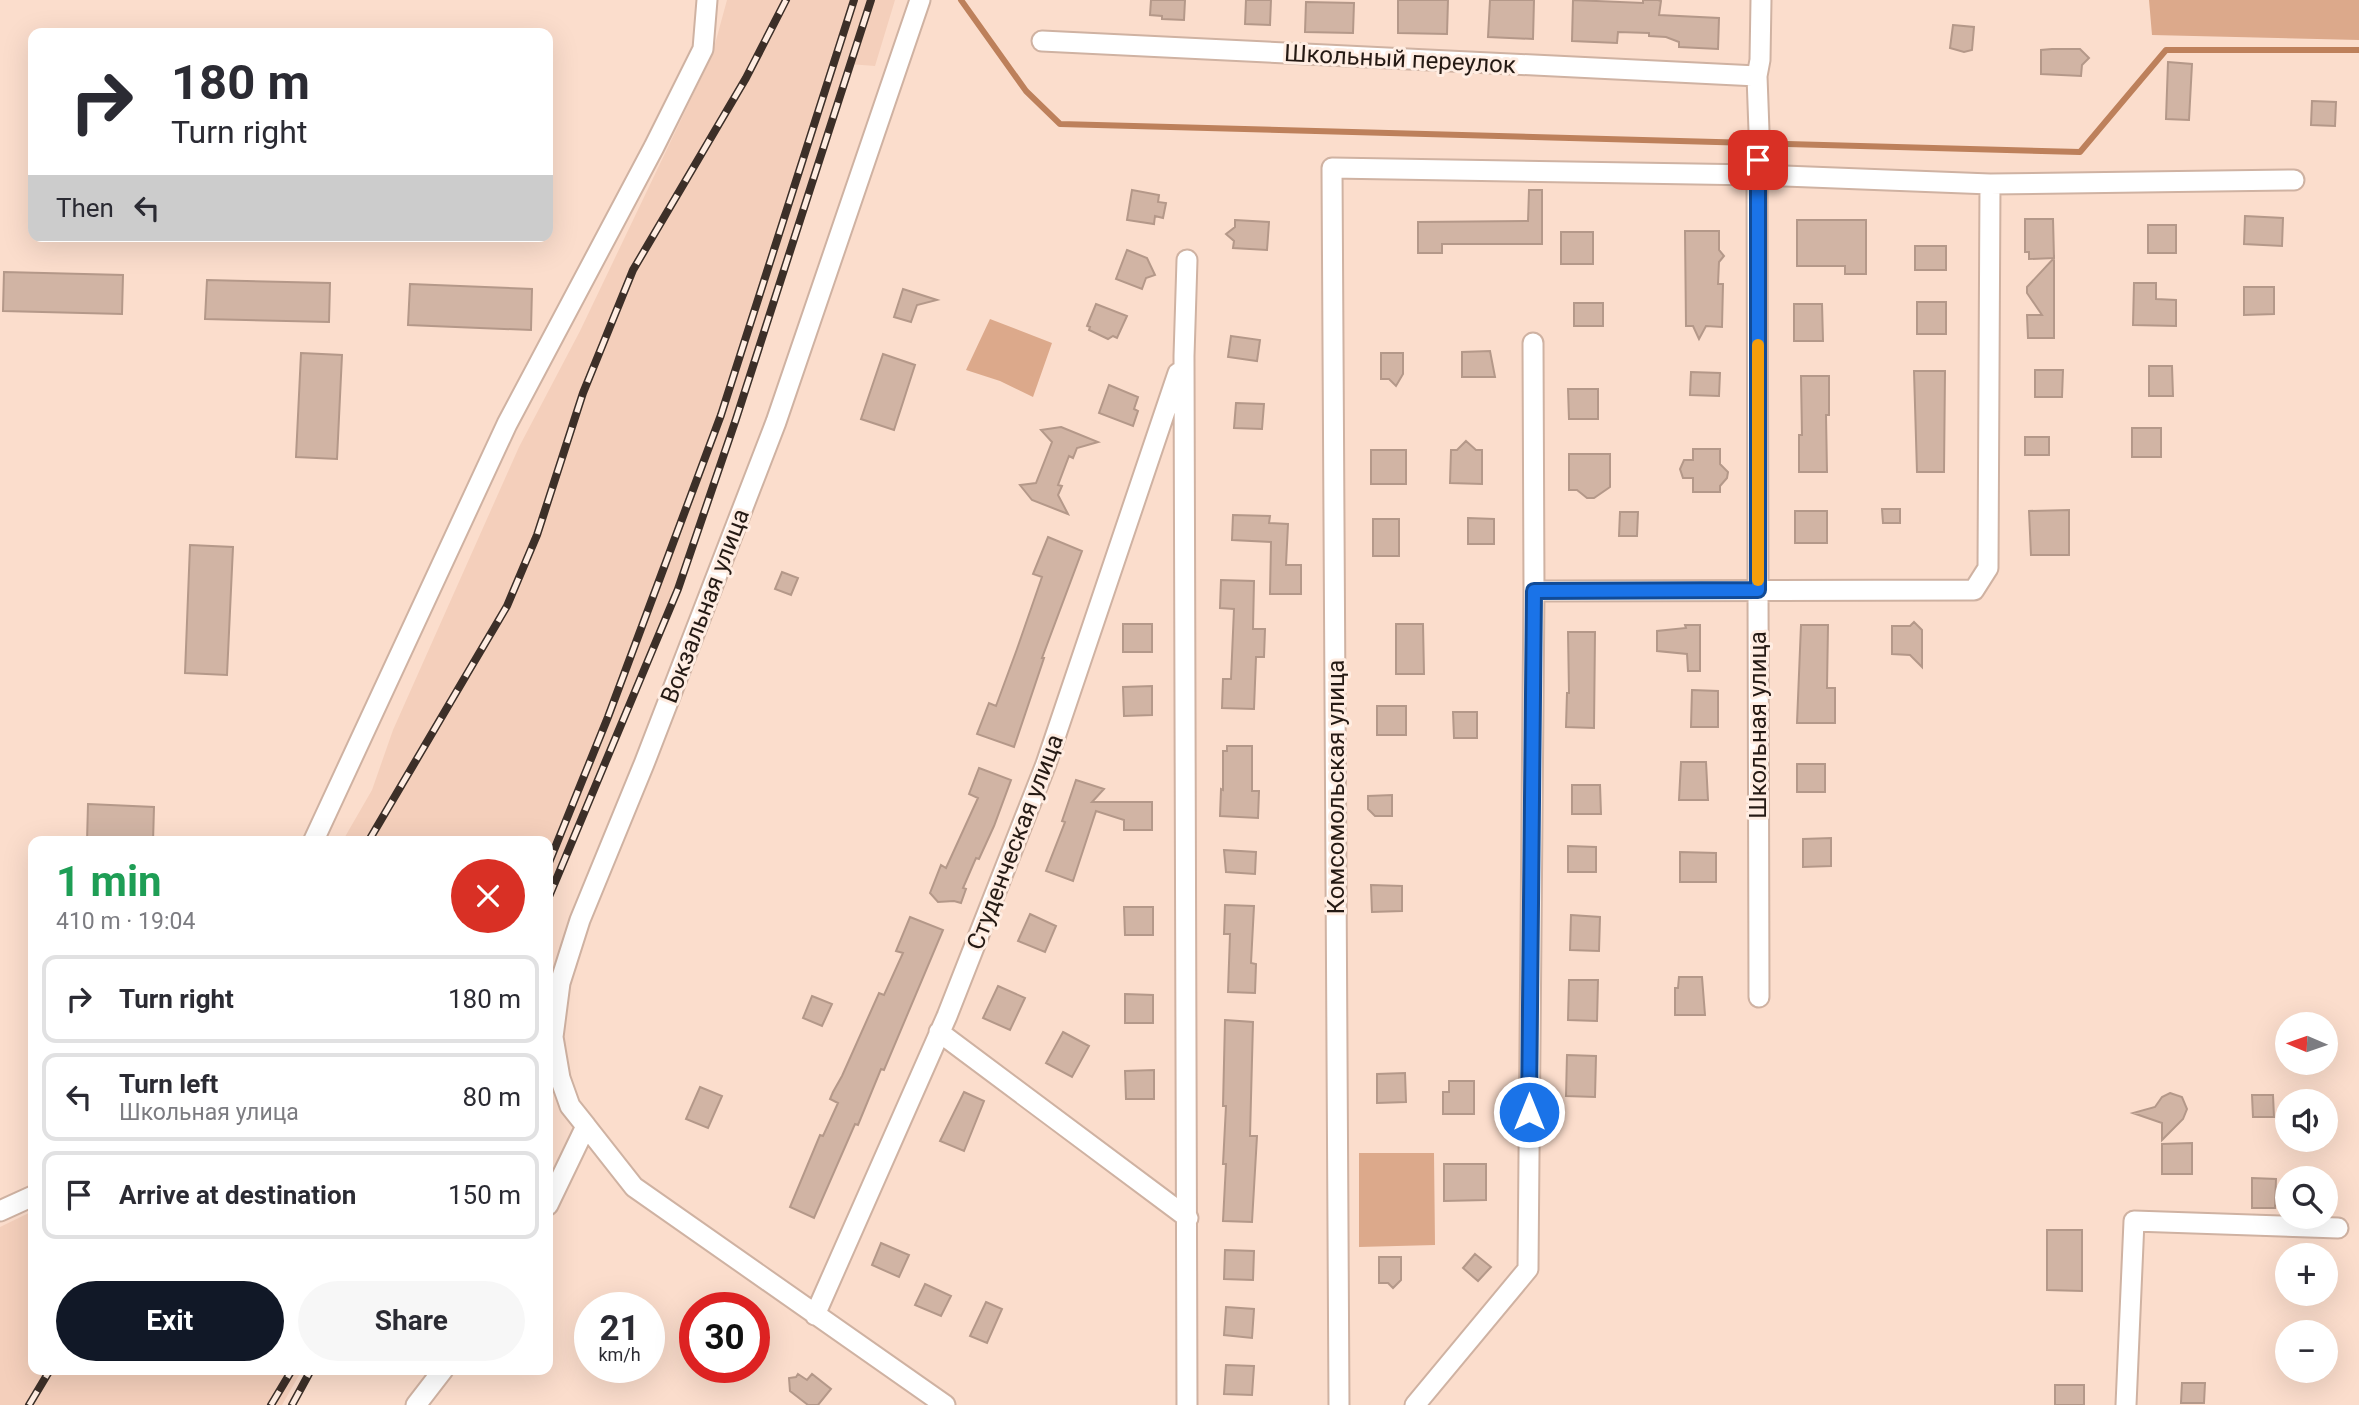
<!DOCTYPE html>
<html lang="en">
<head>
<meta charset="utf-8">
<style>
  body { margin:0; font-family:Roboto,sans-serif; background:#f7f7f7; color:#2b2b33; height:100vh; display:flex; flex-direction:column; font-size:26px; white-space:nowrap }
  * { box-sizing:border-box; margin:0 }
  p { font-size:23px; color:#7c7c81 }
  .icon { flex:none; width:38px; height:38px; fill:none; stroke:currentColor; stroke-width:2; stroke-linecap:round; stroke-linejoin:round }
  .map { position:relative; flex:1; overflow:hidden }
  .details { position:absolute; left:28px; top:836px; width:525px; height:539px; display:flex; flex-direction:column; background:#fff; border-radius:14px; box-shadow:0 7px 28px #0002 }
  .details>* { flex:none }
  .banner { position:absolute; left:28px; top:28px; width:525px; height:214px; border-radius:14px; box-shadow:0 7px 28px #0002; background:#fff; color:#2b2b33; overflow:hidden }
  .needle { width:46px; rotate:272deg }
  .fabs { position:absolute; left:2275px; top:1012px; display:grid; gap:14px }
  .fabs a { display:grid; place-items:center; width:63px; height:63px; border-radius:50%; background:#fff; box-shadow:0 7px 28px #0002; font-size:35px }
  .speed { position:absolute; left:574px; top:1292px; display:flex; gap:14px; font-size:35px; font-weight:700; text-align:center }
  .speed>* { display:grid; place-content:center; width:91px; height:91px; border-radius:50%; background:#fff; box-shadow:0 7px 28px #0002; line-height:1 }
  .speed small { font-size:18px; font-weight:400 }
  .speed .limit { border:10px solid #d22; background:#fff; color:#111 }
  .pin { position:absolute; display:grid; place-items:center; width:60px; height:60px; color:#fff; margin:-30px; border-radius:14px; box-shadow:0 4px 10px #0006 }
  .me { position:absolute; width:77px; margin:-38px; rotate:0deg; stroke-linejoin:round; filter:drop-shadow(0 0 5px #0008) }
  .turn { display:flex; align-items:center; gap:24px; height:147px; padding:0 28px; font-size:32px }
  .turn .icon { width:91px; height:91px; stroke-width:2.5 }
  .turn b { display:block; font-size:49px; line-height:60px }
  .then { display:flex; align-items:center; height:66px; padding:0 28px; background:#0003; gap:14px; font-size:26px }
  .round { display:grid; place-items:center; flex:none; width:74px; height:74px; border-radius:37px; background:#f7f7f7 }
  .headline { display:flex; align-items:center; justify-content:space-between; height:119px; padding:0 28px }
  h1 { font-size:42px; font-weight:700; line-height:52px; color:#1e9e55 }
  .cta { display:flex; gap:14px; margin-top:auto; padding:14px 28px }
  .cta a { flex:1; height:80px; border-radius:42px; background:#111827; color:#fff; font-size:28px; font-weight:700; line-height:80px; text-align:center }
  .cta a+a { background:#f7f7f7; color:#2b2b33 }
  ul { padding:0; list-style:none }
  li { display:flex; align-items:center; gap:21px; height:88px; margin:0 14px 10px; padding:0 14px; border:4px solid #e1e1e2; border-radius:14px }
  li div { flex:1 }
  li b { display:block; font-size:26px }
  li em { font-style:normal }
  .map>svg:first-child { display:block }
</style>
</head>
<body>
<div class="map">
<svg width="2359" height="1405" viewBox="0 0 2359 1405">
  <rect width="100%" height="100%" fill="#fbddcc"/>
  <path fill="#f4cfbb" d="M727,0h168l-20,66 -26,-2 -108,340 -64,177 -64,161 -65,145v-45h-206l30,-52 21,-60 126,-283 61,-116 132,-276z
    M33,1211v159h269l-20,35h-282v-178z"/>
  <path fill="#dca98b" d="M2149,0h210v40l-207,-5z
    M990,319l62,24 -19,54 -33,-16 -34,-11z
    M1359,1153h75l1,92 -76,2z"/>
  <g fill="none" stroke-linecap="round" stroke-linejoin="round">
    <path stroke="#bd805b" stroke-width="6" d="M961,0l65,91 34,33 1020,28 86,-102h193"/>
  </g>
  <path fill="#d1b4a4" stroke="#b49889" stroke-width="2" d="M1151,0h34l-1,20 -22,-1v-3l-12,-1z
    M1246,0h25l-1,25 -25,-1z
    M1398,0h50l-1,34 -49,-1z
    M1490,0h44l-1,39 -45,-2z
    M1573,0l70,3v-3h15l3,1 -2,14 60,3 -1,31 -39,-2v-5l-13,-5 -17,-1v-3l-31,-1 -1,11 -45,-2z
    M1306,2l48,1 -1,30 -48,-1z
    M1953,25l21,2 -2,23 -8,2 -14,-4z
    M2052,49h28l9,9 -7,7 -1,11 -40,-2v-24z
    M2168,62l24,2 -3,56 -23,-1z
    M2312,101l24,1 -1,24 -24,-1z
    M1132,190l27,5 -1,7 8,1 -3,15 -8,-2 -1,8 -27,-4z
    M1529,190h13v54h-100v9h-24v-31l110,-1z
    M2245,216l38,2 -1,28 -38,-2z
    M2025,219h28l1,39 -25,1v-7h-4z
    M1235,220l34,2 -2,28 -34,-2 1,-7 -8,-7 9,-7z
    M1797,220h69v54h-21v-8h-48z
    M2148,225h28v28h-28z
    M1685,231h34v19l5,6 -5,6 -1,22h5l-1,43 -16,-1 -7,13 -6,-13h-7z
    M1561,232h32v32h-32z
    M1915,246h31v24h-31z
    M1127,250l20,8 8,17 -9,3 -4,11 -26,-10z
    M2054,258v80h-26l-1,-23h15l-15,-22v-6z
    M4,272l119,3 -1,39 -119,-3z
    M207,280l123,3 -1,39 -124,-3z
    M2134,283h22v16l20,1v26l-43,-1z
    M410,284l122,5 -1,41 -123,-5z
    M2244,287h30v27l-30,1z
    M903,289l34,11 -20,5 -6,17 -17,-5z
    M1917,302h29v32h-29z
    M1574,303h29v23h-29z
    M1096,304l31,12 -10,22 -4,-2 -5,3 -19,-9 1,-3 -3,-1z
    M1794,304h28l1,37h-29z
    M1231,336l29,4 -3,21 -29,-4z
    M1490,351l5,26h-33v-25z
    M301,353l41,2 -5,104 -41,-2z
    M1381,353h22v21l-7,12 -7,-7h-8z
    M883,354l32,11 -21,65 -33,-11z
    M2149,366h23l1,30h-24z
    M2035,370h28l-1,27h-27z
    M1914,371h31l-1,101h-27z
    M1691,372l29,1 -1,23 -29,-1z
    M1801,376h28v39h-3l1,57h-28v-37h3z
    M1109,385l29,12 -4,12 4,2 -5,15 -34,-13z
    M1568,389h30v30h-29z
    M1236,403l28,1 -2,25 -28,-1z
    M1061,427l37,15 -21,6 -4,10 -4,-2 -11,29 4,1 -4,9 10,19 -36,-14 -12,-15 16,-2 16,-41 -11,-12z
    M2132,428h29v29h-29z
    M2025,437h24v18h-24z
    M1466,441l10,9h6v34l-32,-1 1,-33h6z
    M1693,449h27v15l8,8 -1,6 -7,8v6h-27v-14h-10l-3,-9 4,-9h9z
    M1371,450h35v34h-35z
    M1569,454h41v33l-16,11h-7l-10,-8h-8z
    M1882,509h18v14h-17z
    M2069,510v45h-38l-2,-44z
    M1795,511h32v32h-32z
    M1620,512h18l-1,24h-18z
    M1233,515l37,1 -1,7 19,1 -2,41h15v29h-31l1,-52 -39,-2z
    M1468,518l26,1v25h-26z
    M1373,519h26v37h-26z
    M1048,537l34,14 -40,107h2l-30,89 -37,-13 12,-31 7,3 21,-57 25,-72 -9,-3z
    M190,545l43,2 -6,128 -42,-2z
    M782,572l16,6 -7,17 -16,-6z
    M1221,580l33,1 -1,48h12l-1,28h-8l-2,52 -32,-1 1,-29h8l3,-70 -14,-1z
    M1914,622l8,8v37l-12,-12 -18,-1v-28h18z
    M1123,624h29v28h-29z
    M1396,624h27l1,50h-28z
    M1685,625h15v46h-12l-1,-17 -30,-3v-20l29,-3z
    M1801,625h27l-1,63h8v35h-38z
    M1568,632h27l-1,96 -28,-1 1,-34h2z
    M1152,686v29l-28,1 -1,-29z
    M1692,690l26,1v36h-27z
    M1377,706h29v29h-29z
    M1453,712h24v26h-23z
    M1227,746h25v45h7l-1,27 -38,-2 1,-27 2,1v-39h4z
    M1681,762h25l2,38h-29z
    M1797,764h28v28h-28z
    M979,768l32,12 -17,46 -15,33 -3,-1 -13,30 3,1 -5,14 -7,-2 -16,1 -8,-9 11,-28 5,3 32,-70 -9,-4z
    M1076,780l28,9 -12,13h60v28h-28v-10l-28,-9 -23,70 -27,-10 19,-49 -3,-1z
    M1572,785h28l1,29h-29z
    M1392,795v21h-17l-7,-7v-13z
    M88,804l66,3 -1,35h-66z
    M1831,838v28l-28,1v-28z
    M1568,846l28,1v25h-28z
    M1224,850l32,2 -1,22 -29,-2z
    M1680,852l36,1v29h-36z
    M1371,885l31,1v25l-30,1z
    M1225,905l29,1 -3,57 5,1 -1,29 -27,-1 2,-58h-6z
    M1124,907h29v28h-28z
    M1030,914l26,12 -11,26 -27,-11z
    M1571,915l29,2 -1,34 -29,-1z
    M910,917l33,13 -59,140 -3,-1 -23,56 -3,-1 -41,94 -24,-11 30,-72 3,1 15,-33 -8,-4 3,-7 9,-16 37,-83 5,2 19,-42 -7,-2z
    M1679,977h23l3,38h-30v-27h3z
    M1569,980h29l-1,41 -29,-1z
    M998,986l27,12 -15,32 -27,-12z
    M1125,994l28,1v28h-28z
    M812,996l20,8 -10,22 -19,-8z
    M1225,1020l28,2 -3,114h7l-5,86 -29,-1 3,-57h-3l3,-58h-3z
    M1063,1032l26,14 -17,31 -26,-14z
    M1567,1055l29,1 -1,41 -29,-1z
    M1154,1070v29h-28l-1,-28z
    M1405,1073l1,29 -29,1v-29z
    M1449,1081h25v33h-31v-22h6z
    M700,1087l22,9 -14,32 -22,-9z
    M964,1092l20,9 -20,50 -24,-10z
    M2170,1093l12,4 5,12 -4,10 -21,21v-17l-29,-10 22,-6 7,-10z
    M2252,1095h21l1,22h-21z
    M2192,1143v31h-30v-30z
    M1444,1164h42v36l-42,1z
    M2252,1178l24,1 -1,29h-23z
    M2047,1230h35v61l-35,-1z
    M881,1243l28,12 -10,22 -27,-12z
    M1225,1250l29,1 -1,29 -29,-1z
    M1475,1254l16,13 -13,14 -15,-13z
    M1379,1257h22v23l-8,8 -5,-5h-9z
    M925,1284l26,12 -10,20 -26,-11z
    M986,1302l16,7 -15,34 -17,-7z
    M1226,1307l28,2 -2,29 -28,-3z
    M1226,1365l28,1 -2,29 -28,-1z
    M798,1374l9,6 5,-6 19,15 -13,16h-10l-18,-14 -1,-13 7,-1z
    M2182,1383h23l-1,20h-23z
    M2055,1385h29v20h-29z"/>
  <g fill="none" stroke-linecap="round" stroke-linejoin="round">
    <g stroke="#cfb2a2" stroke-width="23">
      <path id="street" d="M1042,41l715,35
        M1187,260l-3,96 3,1049
        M1534,591l440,-1 14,-22 2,-384
        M313,842l194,-418 147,-277 49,-98 4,-49
        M1759,997l-2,-822 2,-44 -2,-55 3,-16 1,-60
        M939,1032l249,186
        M586,1126l48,61 311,218
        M548,1205l38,-79 -16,-20 -10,-28 -7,-41 7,-54 20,-63 64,-156 132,-342 144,-422
        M0,1211l33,-15
        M815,1315l132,-299 99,-252 132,-391
        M416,1405l27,-35
        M1339,1405l-7,-1237 425,7 233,9 304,-4
        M1415,1405l113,-136 6,-678 -1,-248
        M2126,1405l8,-184 204,7"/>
    </g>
    <use href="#street" stroke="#fff" stroke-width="19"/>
    <g stroke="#3c2f28" stroke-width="8">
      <path id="rail" d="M368,842l139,-236 30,-71 46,-142 50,-123 113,-192 40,-78
        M548,865l60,-148 113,-302 133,-415
        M548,899l130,-310 58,-170 135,-419
        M29,1405l21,-35
        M271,1405l21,-35
        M292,1405l19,-35"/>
    </g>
    <use href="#rail" stroke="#ffede2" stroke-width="5" stroke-dasharray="16" stroke-linecap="butt"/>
  </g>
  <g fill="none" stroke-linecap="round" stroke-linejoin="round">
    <g stroke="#114b97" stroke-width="18">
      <path id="route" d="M1529,1112l5,-521 224,-1v-430"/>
    </g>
    <use href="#route" stroke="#1a73e8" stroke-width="12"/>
    <path stroke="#f59e0b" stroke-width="12" d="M1758,345v235"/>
  </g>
  <g text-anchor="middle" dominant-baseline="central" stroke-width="6" stroke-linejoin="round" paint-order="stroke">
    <g font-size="24" fill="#251a14" stroke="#ffede2">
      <text transform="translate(1400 59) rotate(3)">Школьный переулок</text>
      <text transform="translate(705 606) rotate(-69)">Вокзальная улица</text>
      <text transform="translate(1758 725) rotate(-90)">Школьная улица</text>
      <text transform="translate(1336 787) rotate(-90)">Комсомольская улица</text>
      <text transform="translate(1015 842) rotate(-69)">Студенческая улица</text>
    </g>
  </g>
</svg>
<div class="fabs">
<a><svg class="needle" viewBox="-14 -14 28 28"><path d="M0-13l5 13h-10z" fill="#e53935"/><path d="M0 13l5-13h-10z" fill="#7c7c81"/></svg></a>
<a><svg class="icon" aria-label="sound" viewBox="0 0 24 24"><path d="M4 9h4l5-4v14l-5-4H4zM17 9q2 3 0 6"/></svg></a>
<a><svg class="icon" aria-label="search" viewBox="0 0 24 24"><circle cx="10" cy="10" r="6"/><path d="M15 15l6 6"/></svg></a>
<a>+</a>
<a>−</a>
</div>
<div class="speed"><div>21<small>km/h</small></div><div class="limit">30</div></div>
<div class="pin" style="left:1758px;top:160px;background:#d93025"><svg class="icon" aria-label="arrive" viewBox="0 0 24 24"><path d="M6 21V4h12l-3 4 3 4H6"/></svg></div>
<svg class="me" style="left:1529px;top:1112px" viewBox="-20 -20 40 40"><circle r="17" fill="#1a73e8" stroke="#fff" stroke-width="3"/><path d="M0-11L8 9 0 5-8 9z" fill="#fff"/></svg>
<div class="banner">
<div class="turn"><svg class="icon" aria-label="right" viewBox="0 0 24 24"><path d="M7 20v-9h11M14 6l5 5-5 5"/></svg><div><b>180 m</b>Turn right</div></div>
<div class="then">Then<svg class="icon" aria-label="left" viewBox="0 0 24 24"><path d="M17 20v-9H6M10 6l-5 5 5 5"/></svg></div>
</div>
<section class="details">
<div class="headline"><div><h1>1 min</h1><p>410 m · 19:04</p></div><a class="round" style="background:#d93025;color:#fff"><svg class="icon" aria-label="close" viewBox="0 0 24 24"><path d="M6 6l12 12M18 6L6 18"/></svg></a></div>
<ul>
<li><svg class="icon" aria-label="right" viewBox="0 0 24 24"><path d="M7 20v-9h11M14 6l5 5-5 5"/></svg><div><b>Turn right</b></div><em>180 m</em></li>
<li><svg class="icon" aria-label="left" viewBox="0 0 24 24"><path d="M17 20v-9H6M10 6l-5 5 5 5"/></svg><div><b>Turn left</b><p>Школьная улица</p></div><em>80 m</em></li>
<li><svg class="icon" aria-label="arrive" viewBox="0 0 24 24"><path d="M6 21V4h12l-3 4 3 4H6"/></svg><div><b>Arrive at destination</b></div><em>150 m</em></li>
</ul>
<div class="cta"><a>Exit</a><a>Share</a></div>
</section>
</div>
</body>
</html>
